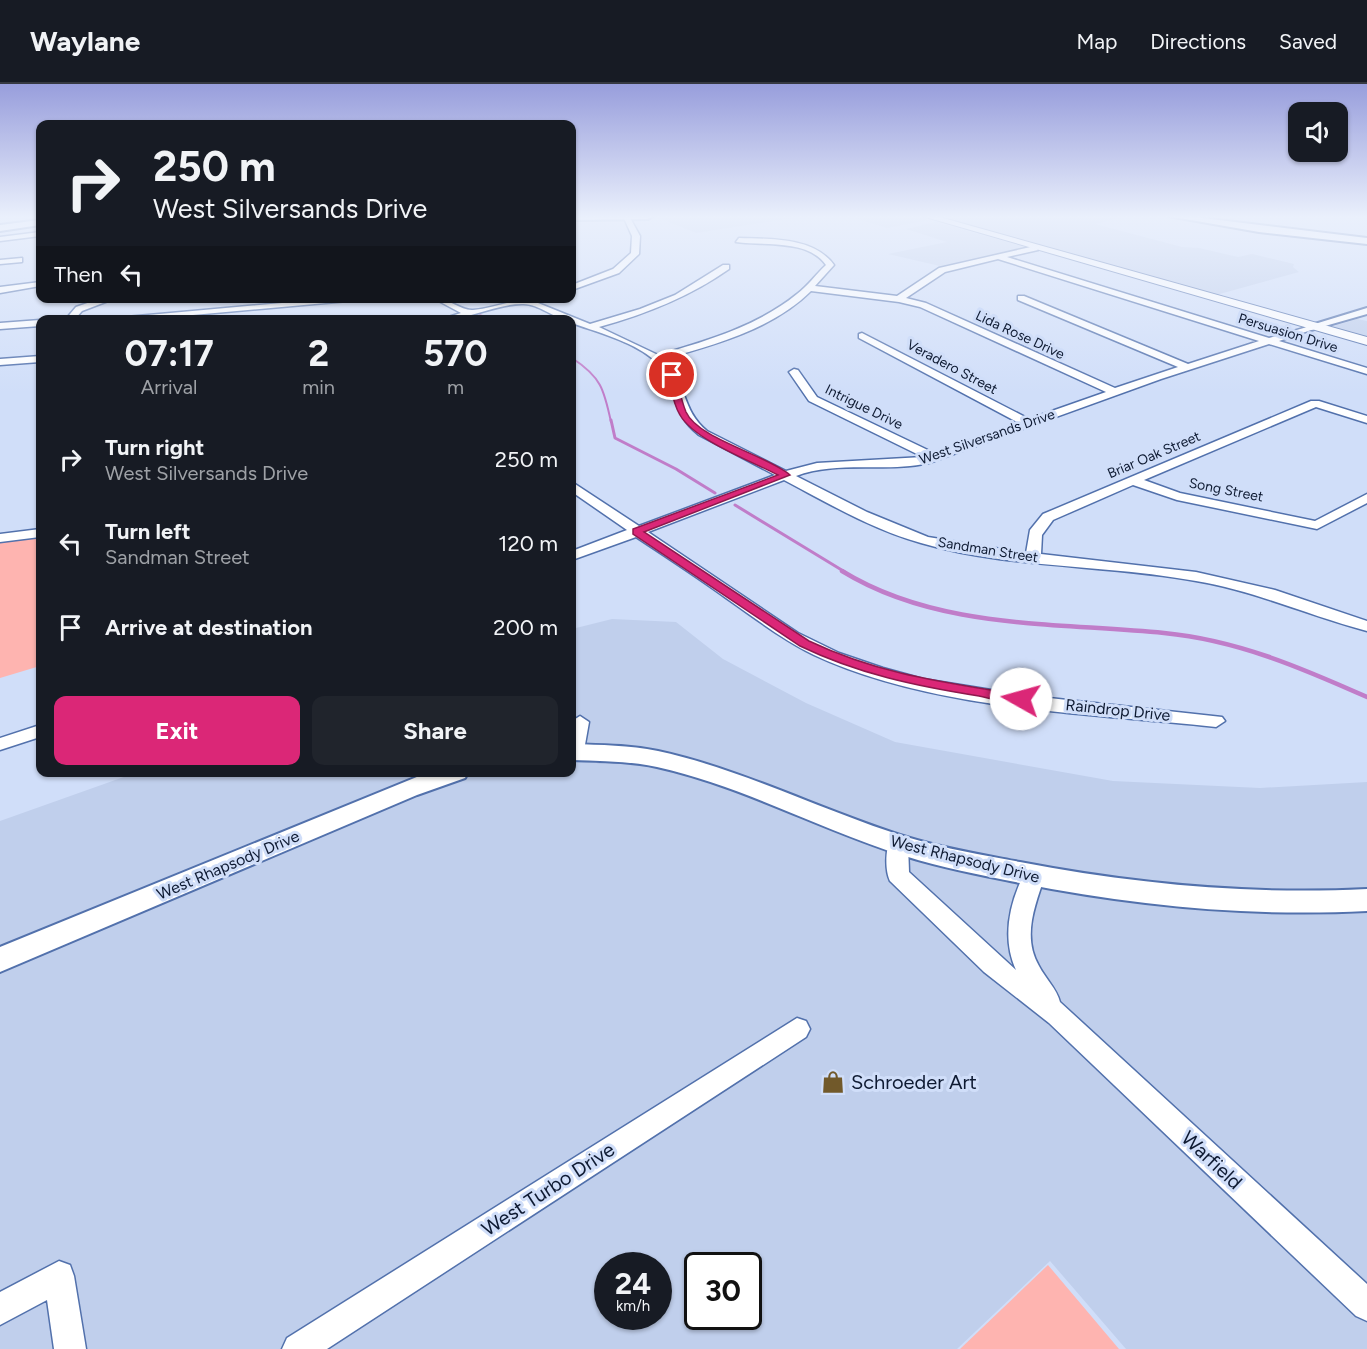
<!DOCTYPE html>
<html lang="en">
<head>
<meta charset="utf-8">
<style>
  body { margin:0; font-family:Figtree,sans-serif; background:#20242c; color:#f1f3f6; height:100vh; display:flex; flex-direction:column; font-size:22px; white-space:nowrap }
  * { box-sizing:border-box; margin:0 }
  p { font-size:20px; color:#9ea1a6 }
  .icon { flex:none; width:33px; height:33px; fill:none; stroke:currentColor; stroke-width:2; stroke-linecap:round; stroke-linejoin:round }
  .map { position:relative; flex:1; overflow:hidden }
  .sheet { position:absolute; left:36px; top:231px; width:540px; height:462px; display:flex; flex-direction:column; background:#171b24; border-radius:12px; box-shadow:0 2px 4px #0004 }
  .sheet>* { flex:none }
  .guide { position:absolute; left:36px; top:36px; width:540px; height:183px; border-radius:12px; box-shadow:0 2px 4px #0004; background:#171b24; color:#f1f3f6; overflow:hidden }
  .controls { position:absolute; left:1288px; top:18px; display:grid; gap:12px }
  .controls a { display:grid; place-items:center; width:60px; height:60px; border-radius:12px; background:#171b24; box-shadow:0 2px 4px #0004; font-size:30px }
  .speed { position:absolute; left:594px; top:1168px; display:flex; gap:12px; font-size:30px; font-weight:700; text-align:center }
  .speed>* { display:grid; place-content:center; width:78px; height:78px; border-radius:50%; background:#171b24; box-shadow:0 2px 4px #0004; line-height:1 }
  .speed small { font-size:15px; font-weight:400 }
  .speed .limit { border:3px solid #111; border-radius:9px; background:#fff; color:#111 }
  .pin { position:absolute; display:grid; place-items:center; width:51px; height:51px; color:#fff; margin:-26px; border:3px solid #fff; border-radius:50%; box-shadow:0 2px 6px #0007 }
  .me { position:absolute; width:66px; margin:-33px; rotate:277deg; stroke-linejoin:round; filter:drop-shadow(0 0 4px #0008) }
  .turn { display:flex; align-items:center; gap:21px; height:126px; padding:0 18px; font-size:27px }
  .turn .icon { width:78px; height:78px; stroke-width:2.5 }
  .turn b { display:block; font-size:42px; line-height:51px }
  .then { display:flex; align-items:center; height:57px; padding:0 18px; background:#0003; gap:12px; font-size:22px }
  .eta { display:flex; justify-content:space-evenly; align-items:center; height:102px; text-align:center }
  .eta b { font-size:36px; font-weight:700; line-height:42px }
  .cta { display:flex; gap:12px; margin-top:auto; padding:12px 18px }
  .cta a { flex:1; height:69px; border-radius:12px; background:#db2777; color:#fff; font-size:24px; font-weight:700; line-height:69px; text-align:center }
  .cta a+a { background:#20242c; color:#f1f3f6 }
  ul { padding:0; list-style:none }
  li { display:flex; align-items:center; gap:18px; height:84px; padding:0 18px }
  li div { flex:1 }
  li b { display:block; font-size:22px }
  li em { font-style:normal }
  header { display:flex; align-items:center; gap:36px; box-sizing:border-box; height:84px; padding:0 30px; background:#171b24; border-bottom:2px solid #363941 }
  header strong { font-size:28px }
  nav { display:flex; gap:33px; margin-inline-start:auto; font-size:21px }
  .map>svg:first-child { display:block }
</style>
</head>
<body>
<header>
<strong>Waylane</strong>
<nav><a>Map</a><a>Directions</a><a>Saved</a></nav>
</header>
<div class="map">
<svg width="1367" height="1265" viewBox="0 0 1367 1265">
  <rect width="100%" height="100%" fill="#d0def9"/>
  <path fill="#c0cfec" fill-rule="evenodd" d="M703,132h102l-109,17 -37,-15z
    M849,132h62l17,4 -41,8z
    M934,132h193l-32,8 87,23 17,1 39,9 14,-3 42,10 -1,3 6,5 -83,23z
    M936,138l89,25 -85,19 -52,-12 59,-12 -41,-13z
    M1357,235l10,2v17l-36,-11z
    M612,535l64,3 47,37 83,44 89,39 218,39 147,7 107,-6v567h-241l-76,-88 -93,88h-957v-528l135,-48 437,-1v-143zM608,1182h50v51h-50zM698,1182h50v51h-50z"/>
  <path fill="#feb4b0" d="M40,452v130l-40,12v-137z
    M1048,1181l71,84h-159z"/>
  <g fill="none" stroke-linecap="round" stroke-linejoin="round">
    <path stroke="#c07dc9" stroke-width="2" d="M480,231l11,5
      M572,274c29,19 32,31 39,64"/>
    <path stroke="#c07dc9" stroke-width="3" d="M611,336l4,18 61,31 39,24
      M735,421l110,67"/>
    <path stroke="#c07dc9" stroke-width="4.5" d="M842,487c96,59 214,51 322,62 73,7 138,35 203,64"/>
    <g stroke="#5271ac" stroke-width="3">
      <path id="minor" d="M623,132h6l11,20 -1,18 -20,19 -47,17v-5l41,-16 18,-16 1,-17z
        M40,148v4l-40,5v-4z
        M739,154c31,1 75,-1 95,27l-19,21 82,10 42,-28 96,-22 3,4 -31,7 262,81 45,-13v4l-35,12 88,27v6l-98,-30 -108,35 -232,84c-43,10 -91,-3 -133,13l71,36 61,25 98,16 4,-23 13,-16 268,-113h8l48,15v7l-51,-16 -172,73 36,13 135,28 52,-27v9l-50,26 -140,-29 -44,-15 -80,35 -11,15 -1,19 155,18 79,18 92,31v10c-58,-15 -111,-40 -171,-50 -90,-17 -186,-12 -275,-38 -48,-13 -93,-40 -137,-63l-136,52 150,101 41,20 44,15 40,11 99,16 200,22 3,4 -9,6c-128,-14 -285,-17 -402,-72 -31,-15 -59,-37 -88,-57 -29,-21 -60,-41 -90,-61l-64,23v-9l55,-21 -55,-38v-10l67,44 136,-51 -76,-40c-29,-23 -17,-39 -34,-63 -19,-28 -64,-38 -93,-49v-3c-18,0 -33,-17 -50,-16 -26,0 -53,16 -83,16l22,-7 -28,-15c15,0 29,13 40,12 23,-2 43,-12 66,-12l-6,3 57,23 50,-15 35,-14 48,-30h6v4c-40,28 -83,45 -130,58l59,28c48,-14 100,-29 139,-61 11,-8 19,-20 29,-29 -18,-26 -62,-19 -90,-23zM998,175l261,82 -71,23 -164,-68h-6v4l160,67 -63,21 -189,-85 -20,-5 39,-26zM811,207l88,11 21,5 186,85 -77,27 -167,-86 -3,1v4l160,85 -85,30 -117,-56 -19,-27 -4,-1 -5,3 20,29 114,56 -106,6 -31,8 -79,-40c-26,-21 -20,-49 -43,-72 50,-14 109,-30 147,-68z
        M22,174v4l-22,2v-4z
        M40,198v4l-40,7v-6z
        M102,214h14l-34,13 -8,9h-9l11,-13z
        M338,214h43l-243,22h-45z
        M40,236v6l-40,3v-6z
        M40,272v6l-40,3v-6z
        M40,445v8l-40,5v-8z
        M580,632l9,6 -6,34 -11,1v-36z
        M40,641v12l-40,13v-12z
        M898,752l7,3 3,5 1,28 107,98c-15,-33 -6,-69 10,-100l8,-2 8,2 3,6c-10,29 -23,61 -6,90 6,12 18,23 21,36l307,282v37l-11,-5 -307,-293 -65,-51 -94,-91c-5,-10 -5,-32 1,-42z
        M797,934l9,3 4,8 -4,8 -479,312h-45l5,-11z
        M59,1177l11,4 4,11 12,73h-32l-7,-49 -47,25v-33z"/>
    </g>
    <g stroke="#5271ac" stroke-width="4">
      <path id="tertiary" d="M1168,132h18l181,22v6l-108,-12z
        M40,136v5l-40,6v-6z
        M1367,224v6l-56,16 -6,-3z
        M572,660c29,1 57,1 86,7 87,19 167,61 252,87 36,11 73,17 110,24 115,22 230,33 347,27v22c-117,6 -232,-5 -347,-28 -39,-8 -78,-15 -115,-27 -84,-26 -162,-70 -248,-89 -28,-6 -57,-6 -85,-7z
        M429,688h39l-3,6 -48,17 -417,177v-25z"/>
    </g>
    <g stroke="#5271ac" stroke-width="2">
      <path id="secondary" d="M922,132h14l431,121v8z"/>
    </g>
    <g stroke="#5271ac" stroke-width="4">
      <path id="primary" d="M572,132h81l-5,3 -76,1z"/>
    </g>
    <use href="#minor" fill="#fff" fill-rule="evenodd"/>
    <use href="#tertiary" fill="#fff" fill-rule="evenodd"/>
    <use href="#secondary" fill="#fff" fill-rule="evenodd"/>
    <use href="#primary" fill="#fff" fill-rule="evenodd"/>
  </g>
  <linearGradient id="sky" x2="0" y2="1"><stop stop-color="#989edc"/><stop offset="0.43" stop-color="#eaf0fc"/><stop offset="1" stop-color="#eaf0fc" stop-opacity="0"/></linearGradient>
  <rect width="1367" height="309" fill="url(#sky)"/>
  <path fill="#db2777" stroke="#8e194d" stroke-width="1.5" d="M672,289l4,2c3,12 5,25 10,37 12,27 81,43 104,63l-146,57 165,109c72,34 134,41 212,54l6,4 -2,3c-13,3 -32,-3 -46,-6 -63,-10 -121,-22 -179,-50l-167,-112v-5l145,-54c-27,-14 -84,-35 -98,-60 -7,-11 -9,-27 -12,-40z"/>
  <defs>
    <g id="shop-bare" transform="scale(1.8)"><path d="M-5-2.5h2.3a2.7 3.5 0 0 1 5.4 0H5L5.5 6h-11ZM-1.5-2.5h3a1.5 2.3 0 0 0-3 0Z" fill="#71592a" stroke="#d0def9" stroke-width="2.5" paint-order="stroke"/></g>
  </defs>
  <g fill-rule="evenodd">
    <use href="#shop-bare" x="833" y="998"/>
  </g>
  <g text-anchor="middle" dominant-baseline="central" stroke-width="6" stroke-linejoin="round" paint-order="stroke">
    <g font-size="14" fill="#0e1a32" stroke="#d0def9">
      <text transform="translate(1288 249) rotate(17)">Persuasion Drive</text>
      <text transform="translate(1020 251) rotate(25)">Lida Rose Drive</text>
      <text transform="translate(952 283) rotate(28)">Veradero Street</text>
      <text transform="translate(864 323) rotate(26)">Intrigue Drive</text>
      <text transform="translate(987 353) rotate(-19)">West Silversands Drive</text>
      <text transform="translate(1154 371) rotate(-23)">Briar Oak Street</text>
      <text transform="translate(1226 406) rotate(11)">Song Street</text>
      <text transform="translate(988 466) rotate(9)">Sandman Street</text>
    </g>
    <g font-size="16" fill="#0e1a32" stroke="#d0def9">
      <text transform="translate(1118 626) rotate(6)">Raindrop Drive</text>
      <text transform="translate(965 775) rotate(14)">West Rhapsody Drive</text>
      <text transform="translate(228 781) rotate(-23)">West Rhapsody Drive</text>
    </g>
    <g font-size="20" fill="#0e1a32" stroke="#d0def9" text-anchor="start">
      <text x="851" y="998">Schroeder Art</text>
    </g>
    <g font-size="20" fill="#0e1a32" stroke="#d0def9">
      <text transform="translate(1212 1076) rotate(43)">Warfield</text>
      <text transform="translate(548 1105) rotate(-33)">West Turbo Drive</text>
    </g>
  </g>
</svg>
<div class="controls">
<a><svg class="icon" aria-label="sound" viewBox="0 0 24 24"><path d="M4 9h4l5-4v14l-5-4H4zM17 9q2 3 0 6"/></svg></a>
</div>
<div class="speed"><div>24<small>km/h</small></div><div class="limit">30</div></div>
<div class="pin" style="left:672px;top:291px;background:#d93025"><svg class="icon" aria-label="arrive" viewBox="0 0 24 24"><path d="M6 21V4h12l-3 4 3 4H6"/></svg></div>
<svg class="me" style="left:1021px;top:615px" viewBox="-20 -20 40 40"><circle r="19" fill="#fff"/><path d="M0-13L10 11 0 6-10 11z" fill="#db2777"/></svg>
<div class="guide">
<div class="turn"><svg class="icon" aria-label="right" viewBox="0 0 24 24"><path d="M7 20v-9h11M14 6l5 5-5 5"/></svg><div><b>250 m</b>West Silversands Drive</div></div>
<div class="then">Then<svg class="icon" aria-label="left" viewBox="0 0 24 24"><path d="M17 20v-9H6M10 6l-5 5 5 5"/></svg></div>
</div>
<section class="sheet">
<div class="eta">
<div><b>07:17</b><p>Arrival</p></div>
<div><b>2</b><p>min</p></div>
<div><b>570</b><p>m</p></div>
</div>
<ul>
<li><svg class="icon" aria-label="right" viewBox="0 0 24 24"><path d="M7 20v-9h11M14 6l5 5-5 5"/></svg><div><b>Turn right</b><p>West Silversands Drive</p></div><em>250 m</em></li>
<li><svg class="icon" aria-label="left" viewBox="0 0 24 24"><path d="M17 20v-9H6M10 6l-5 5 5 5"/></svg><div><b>Turn left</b><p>Sandman Street</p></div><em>120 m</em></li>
<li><svg class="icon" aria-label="arrive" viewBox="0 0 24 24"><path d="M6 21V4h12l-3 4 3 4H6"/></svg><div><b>Arrive at destination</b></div><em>200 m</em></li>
</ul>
<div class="cta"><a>Exit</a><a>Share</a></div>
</section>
</div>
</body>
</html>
